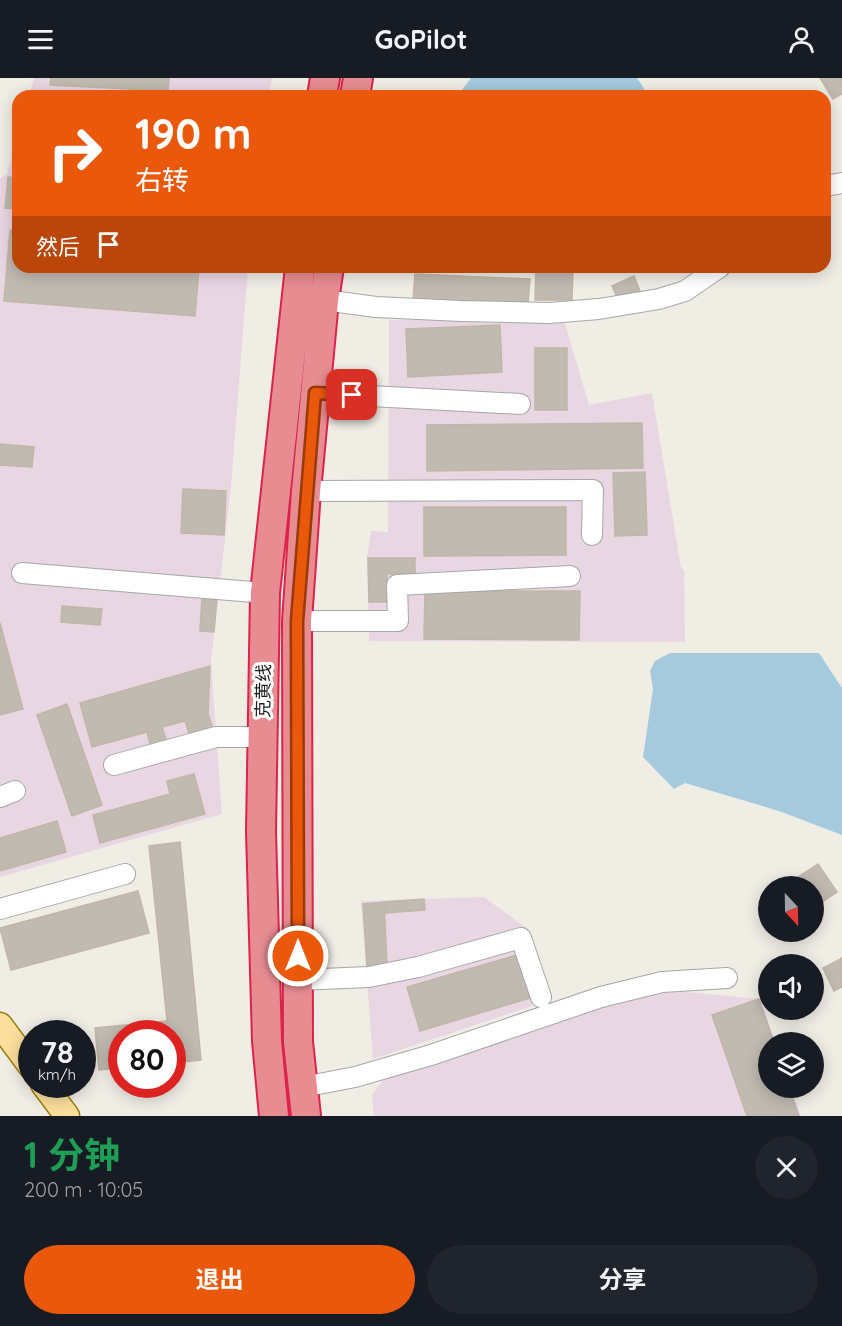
<!DOCTYPE html>
<html lang="zh">
<head>
<meta charset="utf-8">
<style>
  body { margin:0; font-family:Quicksand,"Noto Sans SC",sans-serif; background:#20242c; color:#f1f3f6; height:100vh; display:flex; flex-direction:column; font-size:22px; white-space:nowrap }
  * { box-sizing:border-box; margin:0 }
  p { font-size:20px; color:#9ea1a6 }
  .icon { flex:none; width:33px; height:33px; fill:none; stroke:currentColor; stroke-width:2; stroke-linecap:round; stroke-linejoin:round }
  .map { position:relative; height:1038px; overflow:hidden }
  .panel { display:flex; flex-direction:column; background:#171b24; flex:1 }
  .panel>* { flex:none }
  .top-card { position:absolute; left:12px; top:12px; width:819px; height:183px; border-radius:18px; box-shadow:0 3px 15px #0003; background:#ea580c; color:#fff; overflow:hidden }
  .needle { width:39px; rotate:158deg }
  .controls { position:absolute; left:758px; top:798px; display:grid; gap:12px }
  .controls a { display:grid; place-items:center; width:66px; height:66px; border-radius:50%; background:#171b24; box-shadow:0 3px 15px #0003; font-size:30px }
  .speed { position:absolute; left:18px; top:942px; display:flex; gap:12px; font-size:30px; font-weight:700; text-align:center }
  .speed>* { display:grid; place-content:center; width:78px; height:78px; border-radius:50%; background:#171b24; box-shadow:0 3px 15px #0003; line-height:1 }
  .speed small { font-size:15px; font-weight:400 }
  .speed .limit { border:9px solid #d22; background:#fff; color:#111 }
  .pin { position:absolute; display:grid; place-items:center; width:51px; height:51px; color:#fff; margin:-26px; border-radius:12px; box-shadow:0 3px 9px #0006 }
  .me { position:absolute; width:66px; margin:-33px; rotate:0deg; stroke-linejoin:round; filter:drop-shadow(0 0 4px #0008) }
  .turn { display:flex; align-items:center; gap:21px; height:126px; padding:0 24px; font-size:27px }
  .turn .icon { width:78px; height:78px; stroke-width:2.5 }
  .turn b { display:block; font-size:42px; line-height:51px }
  .then { display:flex; align-items:center; height:57px; padding:0 24px; background:#0003; gap:12px; font-size:22px }
  .round { display:grid; place-items:center; flex:none; width:63px; height:63px; border-radius:32px; background:#20242c }
  .overview { display:flex; align-items:center; justify-content:space-between; height:102px; padding:0 24px }
  h1 { font-size:36px; font-weight:700; line-height:45px; color:#1e9e55 }
  .primary-button { display:flex; gap:12px; margin-top:auto; padding:12px 24px }
  .primary-button a { flex:1; height:69px; border-radius:36px; background:#ea580c; color:#fff; font-size:24px; font-weight:700; line-height:69px; text-align:center }
  .primary-button a+a { background:#20242c; color:#f1f3f6 }
  header { display:flex; justify-content:space-between; align-items:center; height:78px; padding:0 24px; background:#171b24; font-size:27px; font-weight:700 }
  .map>svg:first-child { display:block }
</style>
</head>
<body>
<header><svg class="icon" aria-label="menu" viewBox="0 0 24 24"><path d="M4 6h16M4 12h16M4 18h16"/></svg>GoPilot<svg class="icon" aria-label="person" viewBox="0 0 24 24"><circle cx="12" cy="8" r="4"/><path d="M4 21q1-7 8-7t8 7"/></svg></header>
<div class="map">
<svg width="842" height="1038" viewBox="0 0 842 1038">
  <rect width="100%" height="100%" fill="#f0ede5"/>
  <path fill="#e9d6e3" d="M34,0h238l-3,18h-240z
    M18,58v131h230l-17,220 -20,175 11,152 -222,63v-699l7,-4z
    M389,242h175l25,85 63,-12 29,175 3,2 1,72 -316,-1 -2,-84 4,-26 17,1z
    M484,819l44,32 22,71 -177,59 -12,-158z
    M675,913l85,8 15,43h-7v46h23l10,28h-427l-2,-21 12,-16 239,-80z"/>
  <path fill="#a5cade" d="M471,0h166l12,18h-192z
    M670,575h149l23,35v147l-63,-24 -94,-28 -11,6 -31,-32 10,-68 -3,-18 5,-10z"/>
  <path fill="#c0bab1" stroke="#c1b6a7" stroke-width="1.5" d="M51,0h118l-1,13 -118,-6z
    M820,0h22v16l-9,5z
    M8,99l10,1v31l-13,-1z
    M10,152l8,1v36h181l-4,49 -191,-15z
    M536,189h37l-1,33h-37z
    M415,196l115,5 -2,26 -115,-5z
    M634,198l6,15 -22,9 -6,-14z
    M500,247l2,47 -94,5 -2,-48z
    M535,270h32v62h-32z
    M642,345l1,45 -216,3v-46z
    M0,366l34,3 -2,20 -32,-2z
    M645,394l2,63 -32,1 -2,-63z
    M183,411l43,2 -2,44 -43,-2z
    M424,429h142v48l-142,1z
    M368,480h47v16h-28v28h-18z
    M425,513h155l-1,49 -155,-1z
    M202,519l15,1 -3,34 -14,-1z
    M62,528l40,3 -2,16 -39,-3z
    M0,545l23,86 -23,6z
    M210,588l-2,48 5,15 -23,7 -5,-15 -23,6 4,12 -16,5 -3,-12 -55,15 -12,-44z
    M67,626l35,101 -30,11 -35,-101z
    M194,696l11,40 -105,29 -7,-28 77,-21 -3,-13z
    M57,743l9,31 -66,19v-33z
    M180,764l21,218 -29,3v-29h-50v34l-23,2 -4,-42 72,-7 -18,-175z
    M818,786l19,28 -24,16v-22h-22l-2,-3z
    M138,813l11,42 -138,37 -11,-42z
    M424,821l1,11 -40,3 -1,-11z
    M384,824l3,63 -20,1 -4,-62z
    M517,877l13,43 -110,33 -13,-44z
    M842,880v29l-8,4 -11,-23z
    M759,921l15,43h-6v46h21l10,28h-52l-35,-101z"/>
  <g fill="none" stroke-linecap="round" stroke-linejoin="round">
    <g stroke="#a6a6a6" stroke-width="22">
      <path id="minor" d="M825,108l17,-3
        M324,222l52,7 85,4 88,2 50,-4 60,-10 26,-8 35,-24
        M315,315l205,11
        M306,413l287,-1 -1,45
        M22,495l243,20
        M297,543h101l-1,-36 173,-9
        M114,687l102,-28h47
        M0,719l15,-6
        M0,831l125,-35
        M298,902l71,-3 49,-10 103,-29 20,59
        M303,1009l52,-10 76,-22 170,-58 61,-15 65,-4"/>
    </g>
    <g stroke="#997900" stroke-width="27">
      <path id="major" d="M0,947l32,43
        M43,1006l24,32"/>
    </g>
    <g stroke="#dc234b" stroke-width="32">
      <path id="highway" d="M322,18l3,-18
        M355,18l3,-18
        M274,1038l-7,-75 -6,-209 4,-239 35,-326
        M306,1038l-8,-74 -1,-421 9,-130 18,-191 5,-33"/>
    </g>
    <use href="#minor" stroke="#fff" stroke-width="20"/>
    <use href="#major" stroke="#fcdf9d" stroke-width="24"/>
    <use href="#highway" stroke="#e78c91" stroke-width="28"/>
  </g>
  <g fill="none" stroke-linecap="round" stroke-linejoin="round">
    <g stroke="#983908" stroke-width="15">
      <path id="route" d="M298,878l-1,-335 18,-228 37,2"/>
    </g>
    <use href="#route" stroke="#ea580c" stroke-width="10"/>
  </g>
  <g text-anchor="middle" dominant-baseline="central" stroke-width="6" stroke-linejoin="round" paint-order="stroke">
    <g font-size="18" fill="#1f1f1f" stroke="#fff">
      <text transform="translate(263 613) rotate(-89)">克黄线</text>
    </g>
  </g>
</svg>
<div class="controls">
<a><svg class="needle" viewBox="-14 -14 28 28"><path d="M0-13l5 13h-10z" fill="#e53935"/><path d="M0 13l5-13h-10z" fill="#9ea1a6"/></svg></a>
<a><svg class="icon" aria-label="sound" viewBox="0 0 24 24"><path d="M4 9h4l5-4v14l-5-4H4zM17 9q2 3 0 6"/></svg></a>
<a><svg class="icon" aria-label="layers" viewBox="0 0 24 24"><path d="M12 4l9 5-9 5-9-5zM3 14l9 5 9-5"/></svg></a>
</div>
<div class="speed"><div>78<small>km/h</small></div><div class="limit">80</div></div>
<div class="pin" style="left:352px;top:317px;background:#d93025"><svg class="icon" aria-label="arrive" viewBox="0 0 24 24"><path d="M6 21V4h12l-3 4 3 4H6"/></svg></div>
<svg class="me" style="left:298px;top:878px" viewBox="-20 -20 40 40"><circle r="17" fill="#ea580c" stroke="#fff" stroke-width="3"/><path d="M0-11L8 9 0 5-8 9z" fill="#fff"/></svg>
<div class="top-card">
<div class="turn"><svg class="icon" aria-label="right" viewBox="0 0 24 24"><path d="M7 20v-9h11M14 6l5 5-5 5"/></svg><div><b>190 m</b>右转</div></div>
<div class="then">然后<svg class="icon" aria-label="arrive" viewBox="0 0 24 24"><path d="M6 21V4h12l-3 4 3 4H6"/></svg></div>
</div>
</div>
<section class="panel">
<div class="overview"><div><h1>1 分钟</h1><p>200 m · 10:05</p></div><a class="round"><svg class="icon" aria-label="close" viewBox="0 0 24 24"><path d="M6 6l12 12M18 6L6 18"/></svg></a></div>
<div class="primary-button"><a>退出</a><a>分享</a></div>
</section>
</body>
</html>
